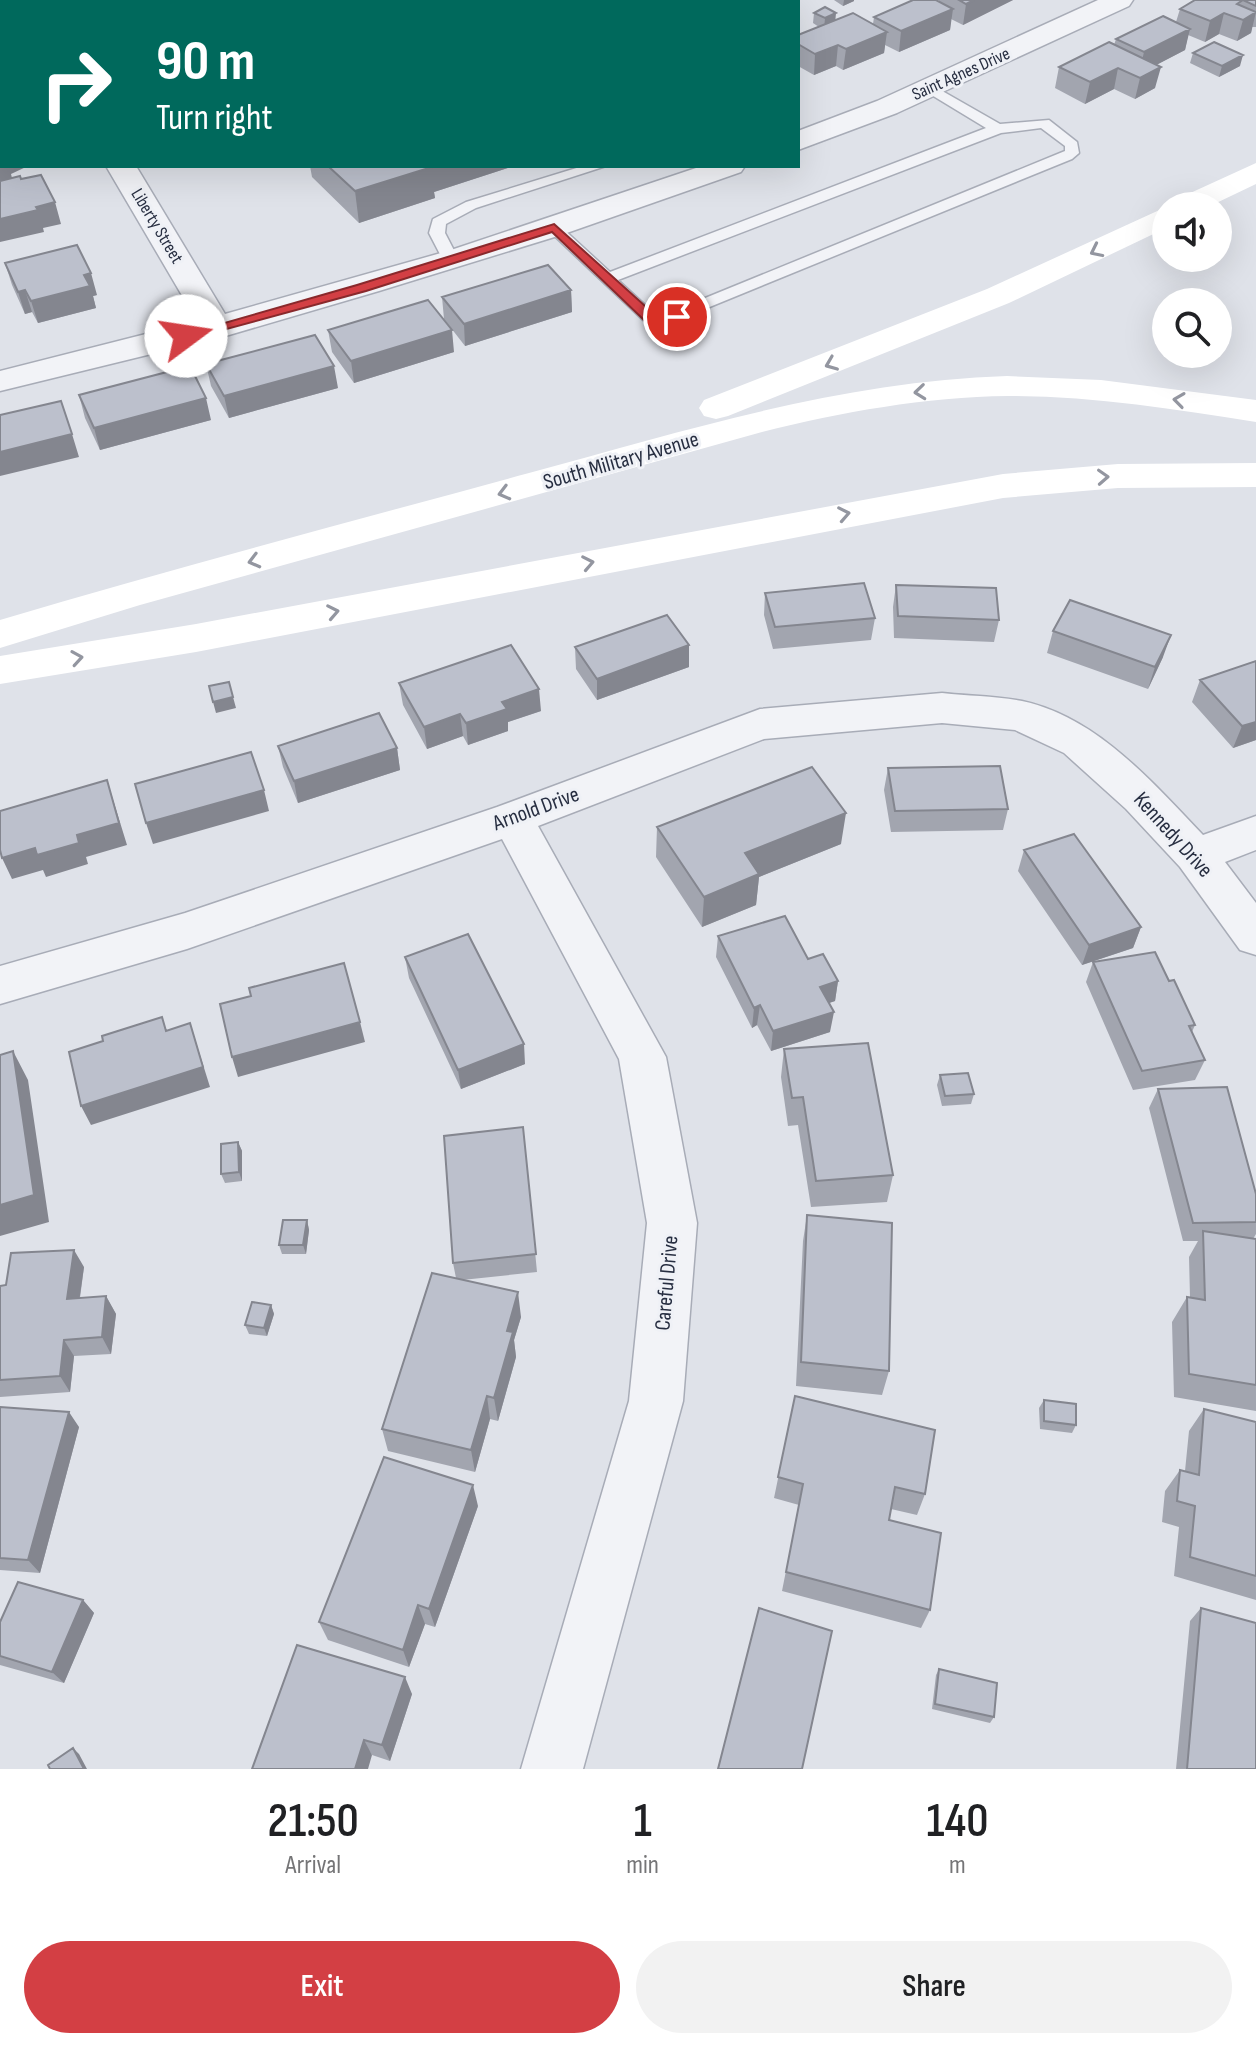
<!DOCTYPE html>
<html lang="en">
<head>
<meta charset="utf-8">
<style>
  body { margin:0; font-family:"Sofia Sans Condensed",sans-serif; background:#f2f2f2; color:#202124; height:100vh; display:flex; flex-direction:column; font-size:30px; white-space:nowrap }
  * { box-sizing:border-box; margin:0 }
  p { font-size:26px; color:#757577 }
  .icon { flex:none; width:44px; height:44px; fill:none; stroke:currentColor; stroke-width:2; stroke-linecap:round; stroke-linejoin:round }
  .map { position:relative; height:1769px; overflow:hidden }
  .details { display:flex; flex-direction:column; background:#fff; flex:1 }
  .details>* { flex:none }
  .banner { position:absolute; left:0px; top:0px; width:800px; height:168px; box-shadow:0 8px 32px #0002; background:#00695c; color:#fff; overflow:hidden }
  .controls { position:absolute; left:1152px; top:192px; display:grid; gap:16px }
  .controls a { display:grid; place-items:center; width:80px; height:80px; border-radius:50%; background:#fff; box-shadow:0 8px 32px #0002; font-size:40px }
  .pin { position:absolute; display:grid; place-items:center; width:68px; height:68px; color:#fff; margin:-34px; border:4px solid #fff; border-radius:50%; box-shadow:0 2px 8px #0007 }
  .me { position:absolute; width:88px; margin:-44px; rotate:76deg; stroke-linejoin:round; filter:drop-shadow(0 0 6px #0008) }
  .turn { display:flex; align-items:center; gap:28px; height:168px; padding:0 24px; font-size:36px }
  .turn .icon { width:104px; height:104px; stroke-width:2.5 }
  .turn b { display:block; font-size:56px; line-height:68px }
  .eta { display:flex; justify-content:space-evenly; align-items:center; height:136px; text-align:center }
  .eta b { font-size:48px; font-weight:600; line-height:56px }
  .action { display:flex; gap:16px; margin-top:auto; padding:16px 24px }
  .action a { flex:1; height:92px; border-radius:48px; background:#d33f44; color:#fff; font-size:32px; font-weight:600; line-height:92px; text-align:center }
  .action a+a { background:#f2f2f2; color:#202124 }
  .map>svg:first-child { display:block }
</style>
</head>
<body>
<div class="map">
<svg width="1256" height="1769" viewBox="0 0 1256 1769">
  <rect width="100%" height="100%" fill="#dfe2e9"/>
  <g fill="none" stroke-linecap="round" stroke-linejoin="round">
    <g stroke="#a8acb7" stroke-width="3">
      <path id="lane" d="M930,84l70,40 49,-4 28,22 2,11 -7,6 -404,165 -25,-4 -97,-92 3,-3h10l51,47 376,-144 -61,-37 -2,-3zM1041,128l24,18v5l-399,163 -12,-1 -36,-33 383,-147z
        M583,166h23l-130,42 -30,16 -1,9 14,27 -8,5 -8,-5 -14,-27 4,-14 33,-17z"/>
    </g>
    <g stroke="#a8acb7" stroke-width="3">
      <path id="street" d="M1098,0h35l-4,6 -232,107 -99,37v-19l79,-30z
        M0,61h2v17h-2z
        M106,166h30l89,148 223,-63 254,-85h43l-4,6 -180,63 -182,56 -150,44 -229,56v-20l197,-50z
        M942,693c26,3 54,3 80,8 75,16 130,81 181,134l53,-19v34l-31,12 31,41v52l-16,-5 -60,-83 -54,-58 -62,-56 -49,-23 -73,-7 -178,16 -226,87 128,231 31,166 -14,178 -100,368h-62l108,-368 18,-178 -28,-164 -117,-220 -315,110 -187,55v-38l185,-53 312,-106 263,-98z"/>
    </g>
    <use href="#lane" fill="#f2f3f7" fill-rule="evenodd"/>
    <use href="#street" fill="#f2f3f7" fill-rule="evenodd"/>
    <path fill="#fff" fill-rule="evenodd" d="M1256,163v21l-46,22h-39l4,-6z
      M1166,207v21l-157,75 -281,113 -12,3 -12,-3 -5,-8 5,-8 283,-111z
      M1007,376l94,4 155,20v22c-82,-13 -165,-26 -248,-26 -83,1 -166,16 -246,36l-622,173 -140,43v-28c175,-52 353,-99 529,-147 158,-43 314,-92 478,-97z
      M1256,463v24l-138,1 -115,10 -807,154 -196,32v-28l196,-32 807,-150 115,-10z"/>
  </g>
  <path fill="#a2a5af" d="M0,0h46l-1,1 -7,-1 -36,2v31h-2z
    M369,0h64l-6,2h-55z
    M834,0h20v1l-11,5z
    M939,0h74l-50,25 -12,-6 -1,11 -51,22 -14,-7 -1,8 -41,17 -7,-4 -22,9 -16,-9v-31l21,-8 -6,-4 1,-10 22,7 37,4 1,-7 65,-15z
    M1195,0h61v27h-4l-1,6 -14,8 -18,-7 -14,8 -17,-7 -3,15 -29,15 -1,23 -20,11 -21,-10 -29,15 -30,-16 4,-21 55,-22 2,-6 60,-17 4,-13z
    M1193,53l47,13 -21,11 -29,-14z
    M310,166h204l-80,26 1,6 -76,25 -47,-46z
    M5,263l92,32 -4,1 3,12 -58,15 -6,-11 -7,2 -13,-29z
    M571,290l1,22 -107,34 -21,-27 -2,-22z
    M328,330l126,22 -100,31 -22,-31z
    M206,364l132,24 -109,30 -18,-32z
    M79,395l132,25 -111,30 -15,-32z
    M896,585l103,35 -5,22 -100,-4 -1,-31z
    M765,593l110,25 -4,22 -98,9 -9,-34z
    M1053,631l110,26 -15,32 -101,-36z
    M575,647l114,20 -92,33 -21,-31z
    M1200,680l56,60 -23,8 -41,-46z
    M399,683l142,28 -33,11v9l-40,14 -5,-9 -36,13 -24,-44z
    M278,746l119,2 3,22 -102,33 -15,-36z
    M888,768l120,41 -5,21 -112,2 -7,-42z
    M657,827l184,17 -82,33 -3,28 -54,22 -46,-70z
    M1024,850l117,77 -8,21 -51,17 -64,-94z
    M718,936l90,23 30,22 -3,20 -6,2 1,29 -59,19 -14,-26 -5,3 -36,-71z
    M405,957l120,107 -64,25 -52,-111z
    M1093,962l76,19 26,44 -3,7 13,28 -10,20 -62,10 -47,-108z
    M784,1049l109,126 -6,27 -76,5 -13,-82 -10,1 -7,-49z
    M940,1075l34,19 -3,10 -29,2 -5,-21z
    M1158,1089l98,105v40l-3,5h3v172l-82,-14 -2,-75 15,-25h3l-1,-40 9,-16h-15l-34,-133z
    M523,1127l14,145 -75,8 59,37 -7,23 2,17 -18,64 -8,-2 -15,53 -87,-21 -6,-22 74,-151 -3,-15z
    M238,1142l4,9v30l-17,2 -4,-9z
    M807,1215l82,156 -7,24 -86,-9 7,-145z
    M307,1220l2,10 -3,24h-24l-3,-9z
    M84,1267l-4,31 26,-2 10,18 -5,40 -37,2 -4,36 -70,5v-111z
    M271,1305l3,9 -7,22 -18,-2 -4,-9z
    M795,1396l130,98 -8,21 -26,-6 -2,11 41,90 -9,18 -139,-37 17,-86 -25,-7z
    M1044,1400l32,25 -4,8 -32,-4 -1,-21z
    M0,1407l79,20 -39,146 -40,-3z
    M1204,1409l52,13v178l-82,-24 5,-49 -17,-5 3,-31 15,-21 5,1 4,-40z
    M478,1506l-43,121 -10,-3 -16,43 -81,-27 -9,-18z
    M83,1600l11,13 -30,70 -64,-18v-43z
    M1201,1608l55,161h-80l14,-148z
    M297,1645l115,49 -22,67 -18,-6z
    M939,1669l55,48 -4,6 -58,-14 4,-34z"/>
  <path fill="#84868f" d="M21,0h17v2h-19z
    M389,0h44l-6,2h-38z
    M844,0h10v1l-11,5z
    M974,0h39l-50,25 3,-21z
    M953,9l-3,21 -51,22 2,-21z
    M1256,12l-5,21 -14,8 6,-21z
    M836,13l-1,11 -11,5 1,-11z
    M1224,13l-5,21 -14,8 5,-21z
    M1190,29l-5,21 -46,24 5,-22z
    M887,32l-3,21 -41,17 3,-21z
    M838,45l-2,21 -22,9 1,-21z
    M1243,55l-3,11 -21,11 3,-11z
    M1161,67l-6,21 -20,11 5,-21z
    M1118,68l-4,21 -29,15 5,-22z
    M2,157v9h26l-17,8 1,4 -12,5v-25z
    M427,166h87l-80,26 1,6 -76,25 -4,-32z
    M55,202l6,22 -18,4 1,4 -44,10v-23l36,-12z
    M91,273l6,22 -4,1 3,12 -58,15 -7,-22 53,-26z
    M25,290l7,22 -7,2 -7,-22z
    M571,290l1,22 -107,34 -1,-22z
    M452,330l2,22 -100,31 -3,-22z
    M334,366l4,22 -109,30 -5,-22z
    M206,398l5,22 -111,30 -6,-22z
    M72,434l7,23 -79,19v-24z
    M1171,635l-8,22 -15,32 7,-22z
    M689,645v22l-92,33v-21z
    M539,689l2,22 -33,11v9l-40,14 -2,-22 36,-21z
    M233,697l3,11 -20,5 -3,-11z
    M460,714l3,22 -36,13 -3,-22z
    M1256,722v18l-23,8 9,-22z
    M397,748l3,22 -102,33 -4,-22z
    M107,780l20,65 -41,12 2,7 -42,13 -3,-7 -31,9 -10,-21 75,-23z
    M264,790l5,21 -116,33 -7,-21z
    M846,813l-5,31 -82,33 -3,28 -54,22 2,-30 41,-44z
    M1141,927l-8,21 -51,17 7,-20z
    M838,981l-3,20 -18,6 3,-20z
    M760,1005l-3,20 -5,3 2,-20z
    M834,1012l-4,20 -59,19 2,-20z
    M360,1022l5,20 -127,35 -6,-20z
    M190,1023l20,64 -119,38 -10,-19z
    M524,1044l1,20 -64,25 -3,-19z
    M13,1051l15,29 21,142 -49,14v-31z
    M238,1142l4,9v30l-3,-9z
    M307,1220l2,10 -3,24 -3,-9z
    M74,1250l10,17 -7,49 -10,-17z
    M518,1292l3,25 -7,23 2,17 -18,64 -4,-23 13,-67z
    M106,1296l10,18 -5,40 -9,-17z
    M271,1305l3,9 -7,22 -3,-8z
    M64,1340l10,16 -4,36 -10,-16z
    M487,1396l3,23 -15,53 -4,-22z
    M69,1412l10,15 -39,146 -12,-13z
    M473,1485l5,21 -43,121 -6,-18z
    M83,1600l11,13 -30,70 -12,-11z
    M418,1605l7,19 -16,43 -6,-17z
    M405,1677l7,17 -22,67 -8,-16z
    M364,1740l8,15 -4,14h-13z
    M73,1748l6,6 8,15h-3z"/>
  <path fill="#bcc0cc" stroke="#84868f" stroke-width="2" d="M0,0h21l-2,2h-17v11h-2z
    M170,0h58l-2,2h-57z
    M615,0h45l2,2h-54z
    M673,0h76l-5,2h-68z
    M913,0h23l17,9 -52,22 -27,-14z
    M959,0h15l-8,4z
    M1195,0h61v6l-13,-6 -6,4 19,8 -13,8 -19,-7 -14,8 -30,-12z
    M825,7l11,6 -11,5 -11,-5z
    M853,13l34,19 -41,17 -8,-4 -23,9 -17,-10v-9z
    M1163,16l27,13 -46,23 -28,-13z
    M1109,42l52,25 -21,11 -22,-10 -28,14 -31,-15z
    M1214,42l29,13 -21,11 -29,-13z
    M0,130l2,1v26l-2,1z
    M328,166h103l1,1 -77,24z
    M41,175l14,27 -19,5 2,3 -38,9v-38l20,-5 1,3z
    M77,245l14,28 -7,2 6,11 -59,15 -6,-11 -7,2 -13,-29z
    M548,265l23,25 -107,34 -22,-27z
    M428,300l24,30 -101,31 -23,-31z
    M315,335l19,31 -110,30 -18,-32z
    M190,366l16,32 -112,30 -15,-33z
    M61,401l11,33 -72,18v-37z
    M864,583l11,35 -100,9 -10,-34z
    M896,585l100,3 3,32 -101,-4z
    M1070,600l101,35 -16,32 -102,-36z
    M667,615l22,30 -92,34 -22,-32z
    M511,645l28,44 -37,13 5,7 -41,14 -6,-9 -36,13 -25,-44z
    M1256,661v61l-14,4 -42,-46z
    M229,682l4,15 -20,5 -4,-16z
    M379,713l18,35 -103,33 -16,-35z
    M251,752l13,38 -118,33 -11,-39z
    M1000,766l8,43 -113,2 -7,-43z
    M812,767l34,46 -101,40 14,21 -55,23 -47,-70z
    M107,780l12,43 -42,12 2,8 -42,12 -2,-7 -33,10 -2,-8v-39z
    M1074,834l67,93 -52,18 -65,-95z
    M785,916l23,43 15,-5 15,27 -18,6 14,25 -61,19 -13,-26 -6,3 -36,-72z
    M468,934l56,110 -66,26 -53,-113z
    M1155,952l14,29 5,-1 21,45 -6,1 16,34 -63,11 -49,-109z
    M344,963l16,59 -128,35 -12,-53 31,-8 -2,-8z
    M162,1017l4,14 24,-8 13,44 -122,39 -12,-54 34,-11 -1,-5z
    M868,1043l25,132 -77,6 -13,-84 -11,1 -8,-49z
    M13,1051l21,144 -34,10v-150z
    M968,1073l6,21 -29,2 -5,-21z
    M1227,1087l29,107v28l-63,1 -35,-134z
    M523,1127l13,127 -83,9 -9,-127z
    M238,1142l1,30 -18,2v-30z
    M807,1215l85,8 -3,148 -88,-9z
    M283,1220h24l-4,25h-24z
    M1203,1231l53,8v146l-67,-11 -2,-77 18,3z
    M74,1250l-7,49 39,-3 -4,41 -38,3 -4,36 -60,4v-94l6,-1 5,-32z
    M432,1273l86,19 -11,39 6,1 -19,66 -7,-2 -16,54 -89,-21z
    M252,1302l19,3 -7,23 -19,-3z
    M795,1396l140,34 -10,64 -30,-7 -6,33 52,13 -11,77 -144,-38 17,-88 -25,-7z
    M1044,1400l32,4v21l-32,-4z
    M0,1407l69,5 -41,148 -28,-2z
    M1204,1409l52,13v154l-66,-19 5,-51 -18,-5 3,-31 19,5z
    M384,1457l89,28 -44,124 -11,-4 -15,45 -84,-28z
    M18,1582l65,18 -31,72 -52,-16v-34z
    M759,1608l73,23 -30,138h-84z
    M1201,1608l55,15v146h-69z
    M297,1645l108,32 -23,68 -18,-5 -9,29h-103z
    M939,1669l58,14 -3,34 -59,-13z
    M73,1748l11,21h-34l-2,-4z"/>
  <defs><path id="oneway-chevron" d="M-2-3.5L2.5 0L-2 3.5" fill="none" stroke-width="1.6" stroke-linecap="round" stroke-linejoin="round" transform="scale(2)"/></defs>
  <g stroke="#9396a0">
    <use href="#oneway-chevron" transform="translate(1096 251) rotate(154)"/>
    <use href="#oneway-chevron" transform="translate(831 364) rotate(158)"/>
    <use href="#oneway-chevron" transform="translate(920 392) rotate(174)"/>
    <use href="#oneway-chevron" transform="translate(1179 400) rotate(-172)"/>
    <use href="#oneway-chevron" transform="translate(1103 477) rotate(-3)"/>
    <use href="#oneway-chevron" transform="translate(504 493) rotate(165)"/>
    <use href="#oneway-chevron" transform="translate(844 514) rotate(-11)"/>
    <use href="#oneway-chevron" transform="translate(254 561) rotate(165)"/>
    <use href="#oneway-chevron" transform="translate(588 563) rotate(-11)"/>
    <use href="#oneway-chevron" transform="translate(333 612) rotate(-11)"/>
    <use href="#oneway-chevron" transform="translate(77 658) rotate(-9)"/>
  </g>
  <path fill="#d33f44" stroke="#89292c" stroke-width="2" d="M554,224l100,90h27v5l-19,5 -18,-4 -92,-88 -186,59 -180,49 -7,-4 178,-51z"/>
  <g text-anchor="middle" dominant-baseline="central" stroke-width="6" stroke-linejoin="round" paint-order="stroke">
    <g font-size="18" fill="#272e41" stroke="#eff1f6">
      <text transform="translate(961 74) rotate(-24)">Saint Agnes Drive</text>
      <text transform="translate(157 226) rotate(59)">Liberty Street</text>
    </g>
    <g font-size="22" fill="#272e41" stroke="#eff1f6">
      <text transform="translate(621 461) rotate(-16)">South Military Avenue</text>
      <text transform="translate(536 809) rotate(-20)">Arnold Drive</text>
      <text transform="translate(1173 835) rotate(48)">Kennedy Drive</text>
      <text transform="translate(667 1283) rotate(-85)">Careful Drive</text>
    </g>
  </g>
</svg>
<div class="controls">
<a><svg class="icon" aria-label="sound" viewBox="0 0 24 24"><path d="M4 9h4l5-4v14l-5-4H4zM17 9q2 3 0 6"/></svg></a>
<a><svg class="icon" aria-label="search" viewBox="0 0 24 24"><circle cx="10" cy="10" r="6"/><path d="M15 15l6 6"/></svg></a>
</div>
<div class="pin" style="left:677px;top:317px;background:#d93025"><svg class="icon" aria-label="arrive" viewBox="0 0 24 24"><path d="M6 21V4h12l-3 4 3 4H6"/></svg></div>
<svg class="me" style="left:186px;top:336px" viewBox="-20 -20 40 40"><circle r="19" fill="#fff"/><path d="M0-13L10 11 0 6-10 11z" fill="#d33f44"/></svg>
<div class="banner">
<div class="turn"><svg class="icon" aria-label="right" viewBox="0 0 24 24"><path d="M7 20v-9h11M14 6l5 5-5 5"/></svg><div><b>90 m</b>Turn right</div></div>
</div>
</div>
<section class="details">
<div class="eta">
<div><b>21:50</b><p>Arrival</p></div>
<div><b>1</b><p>min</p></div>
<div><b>140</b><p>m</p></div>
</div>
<div class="action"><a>Exit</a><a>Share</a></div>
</section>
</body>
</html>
